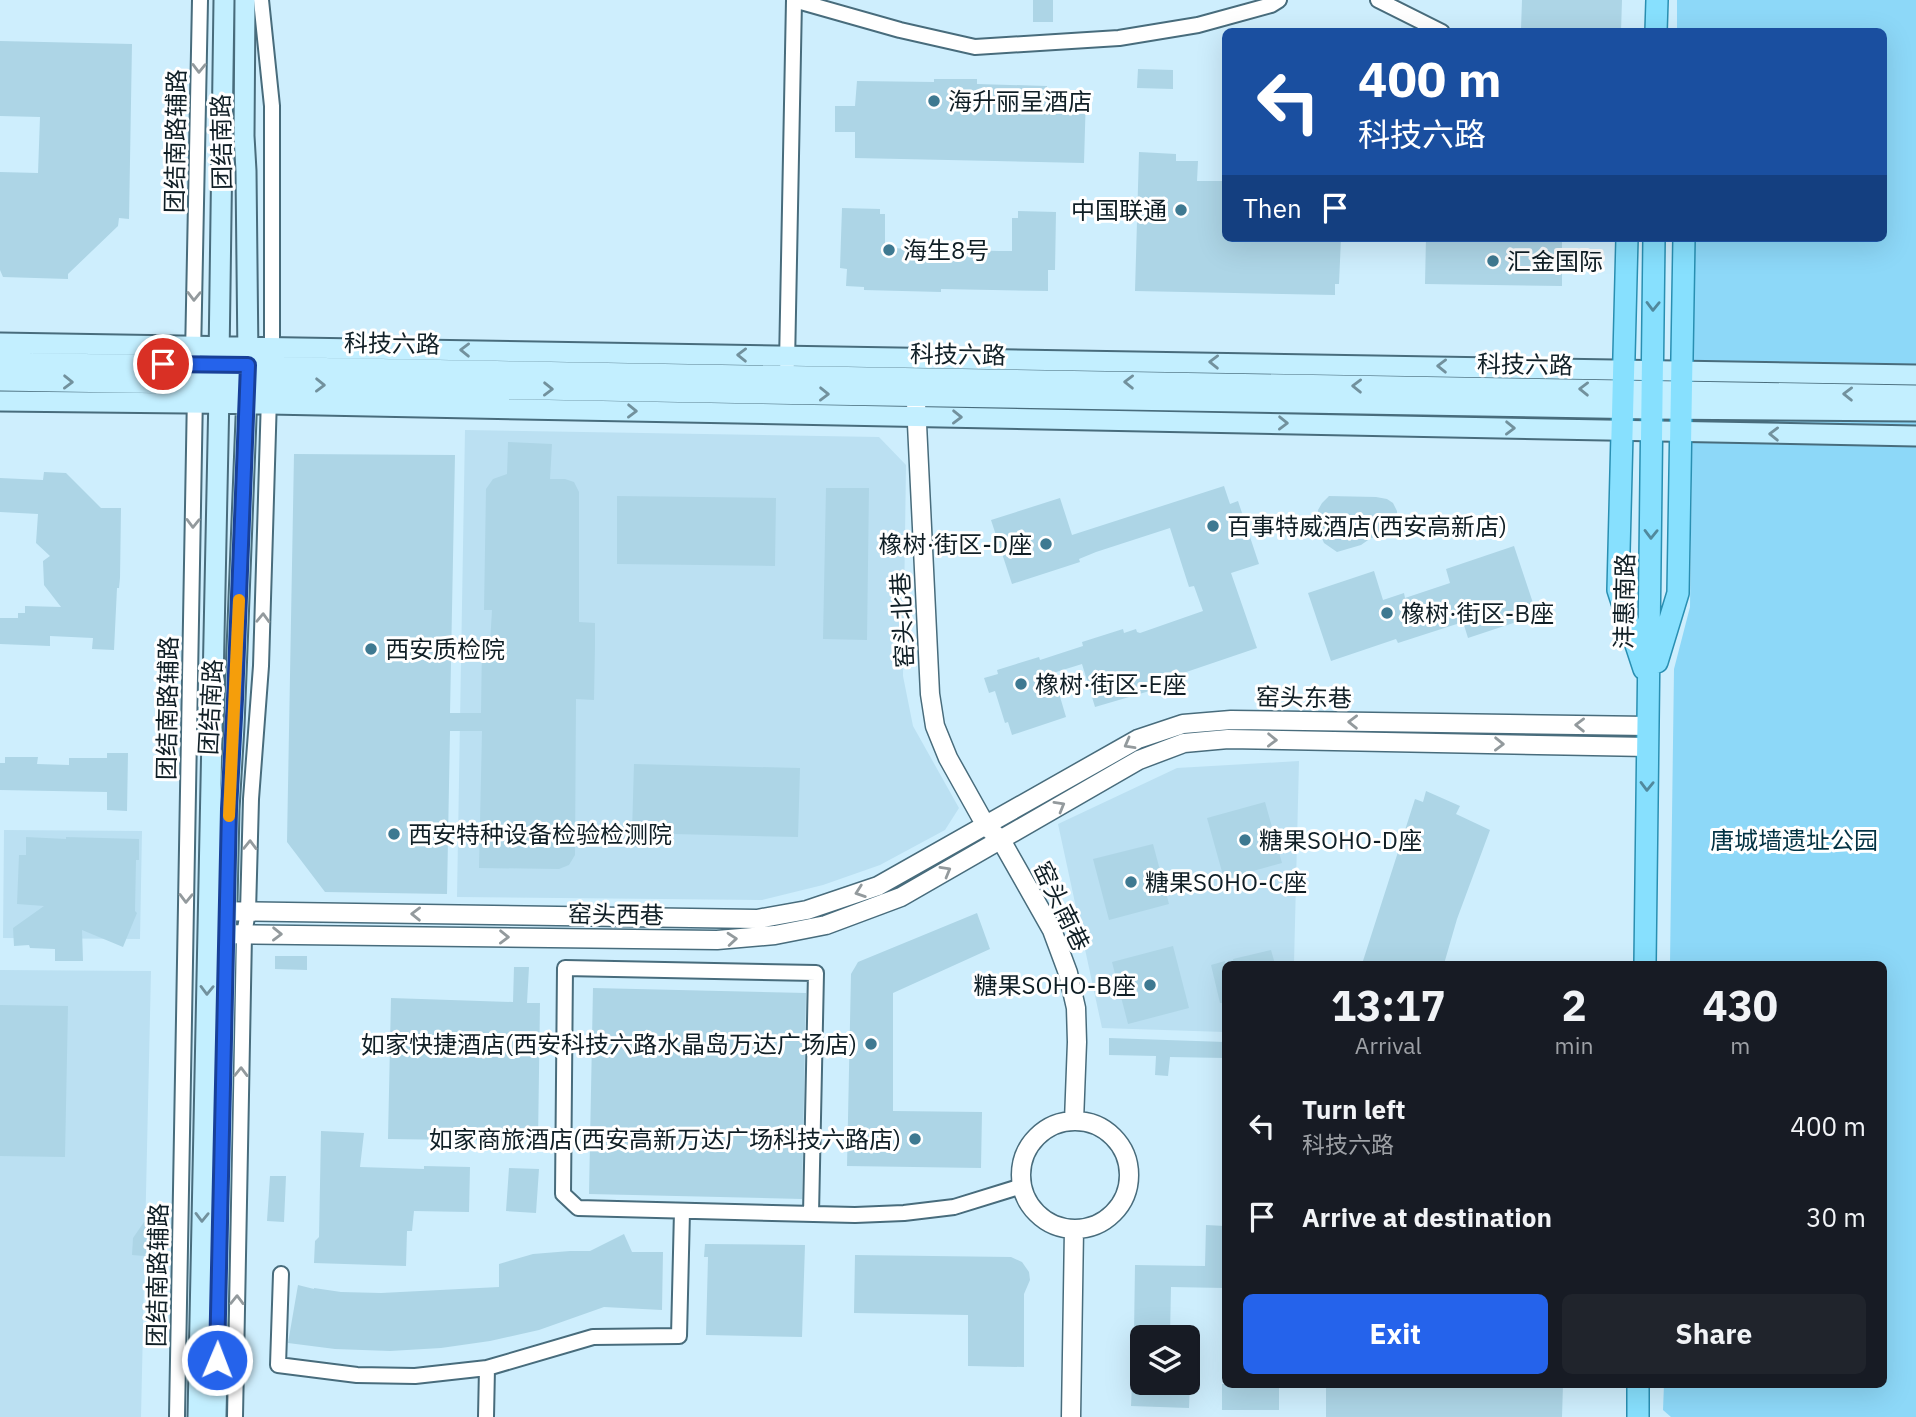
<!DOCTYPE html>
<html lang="en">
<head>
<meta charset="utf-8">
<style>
  body { margin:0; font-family:"IBM Plex Sans","Noto Sans SC",sans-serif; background:#20242c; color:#f1f3f6; height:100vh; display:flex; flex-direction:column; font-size:26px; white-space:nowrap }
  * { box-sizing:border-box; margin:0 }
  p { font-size:23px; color:#9ea1a6 }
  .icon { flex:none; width:38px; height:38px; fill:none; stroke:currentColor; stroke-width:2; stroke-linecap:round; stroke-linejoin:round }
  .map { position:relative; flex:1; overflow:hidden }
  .side { position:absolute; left:1222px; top:961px; width:665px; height:427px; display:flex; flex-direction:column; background:#171b24; border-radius:10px; box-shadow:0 7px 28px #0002 }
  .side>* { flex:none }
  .hud { position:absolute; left:1222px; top:28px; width:665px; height:214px; border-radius:10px; box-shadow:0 7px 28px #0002; background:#1a4fa0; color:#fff; overflow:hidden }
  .buttons { position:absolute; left:1130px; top:1325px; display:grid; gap:14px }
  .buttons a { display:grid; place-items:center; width:70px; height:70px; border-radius:10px; background:#171b24; box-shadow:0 7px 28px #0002; font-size:35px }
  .pin { position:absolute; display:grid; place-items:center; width:60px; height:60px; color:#fff; margin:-30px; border:4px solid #fff; border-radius:50%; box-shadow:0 2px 7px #0007 }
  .me { position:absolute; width:77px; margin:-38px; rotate:1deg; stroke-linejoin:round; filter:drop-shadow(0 0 5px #0008) }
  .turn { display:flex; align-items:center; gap:24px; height:147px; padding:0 21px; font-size:32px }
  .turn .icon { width:91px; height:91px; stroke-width:2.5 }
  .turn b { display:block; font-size:49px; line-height:60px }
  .then { display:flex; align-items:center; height:66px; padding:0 21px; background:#0003; gap:14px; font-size:26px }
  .eta { display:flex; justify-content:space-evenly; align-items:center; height:119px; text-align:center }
  .eta b { font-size:42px; font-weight:700; line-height:49px }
  .button { display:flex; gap:14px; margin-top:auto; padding:14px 21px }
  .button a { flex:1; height:80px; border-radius:10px; background:#2563eb; color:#fff; font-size:28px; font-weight:700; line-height:80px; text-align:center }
  .button a+a { background:#20242c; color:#f1f3f6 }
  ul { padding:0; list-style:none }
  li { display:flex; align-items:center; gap:21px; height:91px; padding:0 21px }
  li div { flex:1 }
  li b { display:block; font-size:26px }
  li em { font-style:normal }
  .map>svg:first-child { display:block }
</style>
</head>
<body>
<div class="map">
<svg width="1916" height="1417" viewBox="0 0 1916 1417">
  <rect width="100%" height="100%" fill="#ceeefd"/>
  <path fill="#bbe0f2" d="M465,430l414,7 27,28 -3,211 10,50 46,82 -14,22 -65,35 -57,20 -61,15 -305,-3z
    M1299,761l-5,203h-69v68l-123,-4 -44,-204 119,-56z
    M4,830l138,1 -2,108 -137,-1z
    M0,970l151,1 -10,446h-141z"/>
  <path fill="#8dd8f8" d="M1677,0h239v1417h-245l-8,-7 1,-26h219v-420h-213l4,-295 16,-62 5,-369h188v-206l-206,-1z"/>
  <path fill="#add5e6" d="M1033,0h20v22h-20z
    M1522,0h100l-1,32h-83v-2l-17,-1z
    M0,41l132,3 -3,175 -10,-1 -1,8 -50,48v5l-65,-2 -3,-7v-98l38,1 2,-56 -40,-1z
    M1138,69l35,1v19l-36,-1z
    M934,79h43v5l70,2v7l39,1 -2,69 -229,-5v-26h-20v-26h20l2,-25 77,1z
    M1139,152l37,2v7h22l-1,20h28v57h116l-2,46h-4v11l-200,-4z
    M842,208l38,1v5h5v34l114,3h13v-33h6v-7l38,1 -1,58h-7v21l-107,-2v3l-77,-2v-3l-18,-1 1,-17 -7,-1z
    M1426,238h136v48l-137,-2z
    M508,442l44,2 -2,35h15l9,3 5,10v130l16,1v23l-1,54 -18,-1 -1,156 -6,10 -10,4 -80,-1 3,-137h-32l-3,163 -122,-2 -38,-50 7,-388 161,1 -5,258h31l1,-69h8l2,-34h-8l2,-121 7,-10 14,-5z
    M44,472l22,1 35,35h20l-1,70 -1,10h-2l-3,62 -22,-1 1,-11 -43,-2v10l-50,-2v-26h18v-5h7v-7l36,1 -17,-22 -1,-24 7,-5 -14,-13 2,-29 -38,-2v-34l43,2z
    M1224,486l6,18 8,-3 21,63 -28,9 26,75 -106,36 2,6 -58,17 -13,-43 -29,9 13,44 -54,18 -4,-13 -3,1 -10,-32 -6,2 -5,-15 14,-4 -1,-4 42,-13 1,3 43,-14 -1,-4 41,-13 1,4 12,-4 1,3 3,1 63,-22 -9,-25 -5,1 -19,-59 -74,24 -17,7 1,3 -68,22 -21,-64 69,-22 12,37z
    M826,488h43l-2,152 -44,-1z
    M617,496l159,2 -1,68 -158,-2z
    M1329,496l47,1 11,2 6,4 4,8v16h-4l-9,7 -13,4 -10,7 -24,7 -13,-9 -8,-18 2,-15 4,-7z
    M1514,546l23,69 -69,23 -5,-16 -65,21 -2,-4 -65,22 -23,-68 66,-22 9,29 21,-7 1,5 45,-15 -4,-14z
    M107,753h21l-1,58 -20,-1v-18l-107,-2v-27h5v-6h33l-1,7 32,1v-7h38z
    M634,764l166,4 -2,69 -166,-4z
    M1426,791l34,15 -4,8 34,16 -33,89 -13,45h-82l53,-165 8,3z
    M1265,802l17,61 -58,16 -17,-61z
    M26,837l40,2v-2l73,2v21h-3l-1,51 2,2 -14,34 -41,-17 1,31h-28v-12l-25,-1 -1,-3 -15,1 -1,-18 31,-22 -27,-2 2,-49h7z
    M1153,844l16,60 -60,16 -16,-61z
    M977,913l13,36 -97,44v118l89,1 -1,56 -134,-2 4,-192 7,-12z
    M1173,946l16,62 -61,16 -16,-62z
    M1271,950l4,14h-41l-1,-5z
    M275,956h32v14l-32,-1z
    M1225,961v42h-5l-9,-38z
    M514,967h15l-2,36h13l-2,138 -150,-2 3,-141 122,4z
    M593,988l213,5 -4,206 -213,-5z
    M0,1005l68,1 -3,151 -65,-1z
    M1109,1038l116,4v16l-55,-1 -2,19 -13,-1 1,-19 -47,-1z
    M321,1131l43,2 -4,34 64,2v-3l46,1 -1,45 -55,-1 -2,20h-5l-1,35 -92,-3 1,-22 4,-4z
    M509,1168l30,1 -3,44 -30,-2z
    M270,1176h16l-2,46 -17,-1z
    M149,1221l7,3 2,3 -2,30 -24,-2 1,-17 11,-16z
    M1206,1225l19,1v62l-54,-1 -1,49 -36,-1 1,-70 70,1z
    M624,1234l8,18h31l-1,58 -58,-3 -65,23 -49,11 -49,7 -51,3 -55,-2 -47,-6 10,-58 16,4v-1l27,4 40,1 118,-6v-23l34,-10 37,-3h20z
    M705,1244l100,1 -3,92 -96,-2 2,-78h-4z
    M855,1255l156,2 11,5 7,10 1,8 -6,14v73l-56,-1v-51l-114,-2z
    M1132,1382h58l-1,26 -58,-2z
    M1222,1384h57v26h-57z
    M1380,1384h183l-1,33h-236v-32l48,2z"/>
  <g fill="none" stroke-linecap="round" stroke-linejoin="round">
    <g stroke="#486c7c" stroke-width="18">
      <path id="minor" d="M261,0l11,106v250
        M794,0l106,30 75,17 144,-9 79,-13 73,-20 8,-5
        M1378,0l64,32
        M193,356l7,-356
        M787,364l7,-364
        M811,1214l5,-241 -251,-5 -2,226 15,14 277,7 49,-2 50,-6 68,-21
        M281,1274l-3,91 79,10 58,1 72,-8 106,-31 86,-1 3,-125
        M177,1417l18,-1024
        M235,1417l9,-483 4,-22 3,-113 10,-133 8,-269
        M486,1417l1,-49"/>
    </g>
    <g stroke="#486c7c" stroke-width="21">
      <path id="tertiary" d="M916,403l14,291 5,32 13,32 38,68 15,14 51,90 16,43 8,35 1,34 -3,79
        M213,911l544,8 50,-9 71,-24 260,-147 45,-15 48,-4 417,6
        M212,934l505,6 58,-5 51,-10 75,-28 238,-137 45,-17 44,-4 420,8
        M1021 1175a54 54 0 1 1 108 0a54 54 0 1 1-108 0Z
        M1071,1417l3,-188"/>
    </g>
    <g stroke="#486c7c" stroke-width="23">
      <path id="secondary" d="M245,0l-1,136 2,35 2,188
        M0,343l1916,32
        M219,359l5,-359
        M0,362l1916,33
        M0,381l1652,28 264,2
        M0,401l269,3 1647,32
        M198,1417l21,-1024
        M216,1417l13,-608 5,-83 13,-333"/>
    </g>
    <g stroke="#298fb2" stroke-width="24">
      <path id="primary" d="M1656,32l1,-32
        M1627,238l-9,352 26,79
        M1657,662l21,-69 6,-355
        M1645,964l9,-726
        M1638,1417v-33"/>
    </g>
    <use href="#minor" stroke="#fff" stroke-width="14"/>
    <use href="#tertiary" stroke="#fff" stroke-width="18"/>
    <use href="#secondary" stroke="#c3efff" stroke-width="19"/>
    <use href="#primary" stroke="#87e0fe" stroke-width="21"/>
  </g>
  <defs><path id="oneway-chevron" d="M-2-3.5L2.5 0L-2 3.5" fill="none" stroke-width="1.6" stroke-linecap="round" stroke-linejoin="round" transform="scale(1.75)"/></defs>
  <g stroke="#939a9d">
    <use href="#oneway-chevron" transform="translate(199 68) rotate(91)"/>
    <use href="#oneway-chevron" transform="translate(194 296) rotate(91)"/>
    <use href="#oneway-chevron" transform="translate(193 523) rotate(91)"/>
    <use href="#oneway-chevron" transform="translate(263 618) rotate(-88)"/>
    <use href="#oneway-chevron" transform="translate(1353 722) rotate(-179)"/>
    <use href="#oneway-chevron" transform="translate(1580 725) rotate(-179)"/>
    <use href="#oneway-chevron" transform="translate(1272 740) rotate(1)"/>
    <use href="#oneway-chevron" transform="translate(1129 744) rotate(151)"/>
    <use href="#oneway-chevron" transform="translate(1499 744) rotate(1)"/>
    <use href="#oneway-chevron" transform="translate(1060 806) rotate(-30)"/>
    <use href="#oneway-chevron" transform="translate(250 845) rotate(-89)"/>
    <use href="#oneway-chevron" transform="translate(946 871) rotate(-30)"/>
    <use href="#oneway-chevron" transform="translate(860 892) rotate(161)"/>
    <use href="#oneway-chevron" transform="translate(186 898) rotate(91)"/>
    <use href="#oneway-chevron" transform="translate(416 914) rotate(-179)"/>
    <use href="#oneway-chevron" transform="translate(277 934) rotate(1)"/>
    <use href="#oneway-chevron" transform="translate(504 937) rotate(1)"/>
    <use href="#oneway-chevron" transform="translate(732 939) rotate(-5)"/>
    <use href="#oneway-chevron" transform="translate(241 1072) rotate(-89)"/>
    <use href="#oneway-chevron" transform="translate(237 1300) rotate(-89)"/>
  </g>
  <g stroke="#51899d">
    <use href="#oneway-chevron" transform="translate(1653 306) rotate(91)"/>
    <use href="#oneway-chevron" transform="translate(1651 534) rotate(91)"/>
    <use href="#oneway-chevron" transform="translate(1647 786) rotate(91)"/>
  </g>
  <g stroke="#72919d">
    <use href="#oneway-chevron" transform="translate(465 350) rotate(-179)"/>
    <use href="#oneway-chevron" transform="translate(742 355) rotate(-179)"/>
    <use href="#oneway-chevron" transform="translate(1214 362) rotate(-179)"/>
    <use href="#oneway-chevron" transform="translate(1442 366) rotate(-179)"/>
    <use href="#oneway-chevron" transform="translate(68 382) rotate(1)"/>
    <use href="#oneway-chevron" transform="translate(1129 382) rotate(-179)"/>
    <use href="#oneway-chevron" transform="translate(320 385) rotate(1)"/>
    <use href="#oneway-chevron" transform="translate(1357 386) rotate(-179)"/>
    <use href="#oneway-chevron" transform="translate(548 389) rotate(1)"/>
    <use href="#oneway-chevron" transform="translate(1584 389) rotate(-179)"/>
    <use href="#oneway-chevron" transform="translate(824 394) rotate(1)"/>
    <use href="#oneway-chevron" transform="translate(1848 394) rotate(-179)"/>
    <use href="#oneway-chevron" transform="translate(632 411) rotate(1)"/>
    <use href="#oneway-chevron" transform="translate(957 417) rotate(1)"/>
    <use href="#oneway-chevron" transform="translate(1283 423) rotate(1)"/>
    <use href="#oneway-chevron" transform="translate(1510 428) rotate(1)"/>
    <use href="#oneway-chevron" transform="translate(1774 434) rotate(-179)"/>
    <use href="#oneway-chevron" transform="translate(207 990) rotate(91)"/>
    <use href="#oneway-chevron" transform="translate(202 1217) rotate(91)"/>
  </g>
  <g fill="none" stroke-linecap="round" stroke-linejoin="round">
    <g stroke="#184099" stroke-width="18">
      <path id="route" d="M163,364l85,1 -13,334 -6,110 -12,551"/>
    </g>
    <use href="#route" stroke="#2563eb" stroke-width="12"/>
    <path stroke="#f59e0b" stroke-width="12" d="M229,816l10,-216"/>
  </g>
  <g fill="#3e7991" stroke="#fff" stroke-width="2.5">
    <circle cx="934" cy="101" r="7"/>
    <circle cx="1181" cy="210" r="7"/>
    <circle cx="889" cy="250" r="7"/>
    <circle cx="1493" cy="261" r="7"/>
    <circle cx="1213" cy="526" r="7"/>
    <circle cx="1046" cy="544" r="7"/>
    <circle cx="1387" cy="613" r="7"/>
    <circle cx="371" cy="649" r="7"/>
    <circle cx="1021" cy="684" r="7"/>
    <circle cx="394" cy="834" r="7"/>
    <circle cx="1245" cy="840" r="7"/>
    <circle cx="1131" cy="882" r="7"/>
    <circle cx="1150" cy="985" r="7"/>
    <circle cx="871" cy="1044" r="7"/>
    <circle cx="915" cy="1139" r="7"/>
  </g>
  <g text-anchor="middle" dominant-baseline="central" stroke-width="6" stroke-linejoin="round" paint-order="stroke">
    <g font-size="24" fill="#101f26" stroke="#fff" text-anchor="start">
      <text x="948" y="101">海升丽呈酒店</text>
      <text x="1167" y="210" text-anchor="end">中国联通</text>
      <text x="903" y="250">海生8号</text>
      <text x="1507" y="261">汇金国际</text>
      <text x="1227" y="526">百事特威酒店(西安高新店)</text>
      <text x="1032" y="544" text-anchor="end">橡树·街区-D座</text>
      <text x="1401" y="613">橡树·街区-B座</text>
      <text x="385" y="649">西安质检院</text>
      <text x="1035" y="684">橡树·街区-E座</text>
      <text x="408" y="834">西安特种设备检验检测院</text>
      <text x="1259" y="840">糖果SOHO-D座</text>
      <text x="1145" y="882">糖果SOHO-C座</text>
      <text x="1136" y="985" text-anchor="end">糖果SOHO-B座</text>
      <text x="857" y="1044" text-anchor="end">如家快捷酒店(西安科技六路水晶岛万达广场店)</text>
      <text x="901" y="1139" text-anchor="end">如家商旅酒店(西安高新万达广场科技六路店)</text>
    </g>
    <g font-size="24" fill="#101f26" stroke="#fff">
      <text transform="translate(175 141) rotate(-89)">团结南路辅路</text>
      <text transform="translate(221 142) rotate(-91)">团结南路</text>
      <text transform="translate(392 343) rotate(1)">科技六路</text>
      <text transform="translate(958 354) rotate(1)">科技六路</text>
      <text transform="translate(1525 364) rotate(1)">科技六路</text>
      <text transform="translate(1624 601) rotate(-89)">沣惠南路</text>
      <text transform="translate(902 620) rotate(-93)">窑头北巷</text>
      <text transform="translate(1304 697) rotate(1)">窑头东巷</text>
      <text transform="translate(210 707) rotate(-87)">团结南路</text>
      <text transform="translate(167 708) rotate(-89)">团结南路辅路</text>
      <text transform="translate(1062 906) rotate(64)">窑头南巷</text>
      <text transform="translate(616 914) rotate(1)">窑头西巷</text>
      <text transform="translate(157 1275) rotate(-89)">团结南路辅路</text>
    </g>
    <g font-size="24" fill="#023243" stroke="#fff">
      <text x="1794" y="840">唐城墙遗址公园</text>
    </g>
  </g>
</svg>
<div class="buttons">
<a><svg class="icon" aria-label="layers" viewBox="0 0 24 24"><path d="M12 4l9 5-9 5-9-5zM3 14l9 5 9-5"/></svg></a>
</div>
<div class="pin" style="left:163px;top:364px;background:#d93025"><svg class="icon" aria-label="arrive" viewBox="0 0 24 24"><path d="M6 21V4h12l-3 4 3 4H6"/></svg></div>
<svg class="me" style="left:217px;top:1360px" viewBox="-20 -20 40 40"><circle r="17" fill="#2563eb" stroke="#fff" stroke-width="3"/><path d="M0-11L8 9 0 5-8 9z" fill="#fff"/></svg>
<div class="hud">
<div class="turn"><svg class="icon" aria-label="left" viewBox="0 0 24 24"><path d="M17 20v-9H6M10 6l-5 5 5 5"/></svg><div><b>400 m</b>科技六路</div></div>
<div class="then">Then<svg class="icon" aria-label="arrive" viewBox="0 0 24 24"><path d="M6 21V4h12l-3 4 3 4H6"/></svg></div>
</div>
<section class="side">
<div class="eta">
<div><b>13:17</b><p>Arrival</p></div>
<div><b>2</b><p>min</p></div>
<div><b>430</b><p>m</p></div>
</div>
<ul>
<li><svg class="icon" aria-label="left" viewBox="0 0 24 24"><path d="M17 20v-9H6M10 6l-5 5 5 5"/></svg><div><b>Turn left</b><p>科技六路</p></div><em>400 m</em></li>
<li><svg class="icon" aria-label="arrive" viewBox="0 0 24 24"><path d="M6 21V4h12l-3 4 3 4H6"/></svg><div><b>Arrive at destination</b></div><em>30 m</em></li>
</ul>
<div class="button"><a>Exit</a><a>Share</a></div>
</section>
</div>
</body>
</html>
